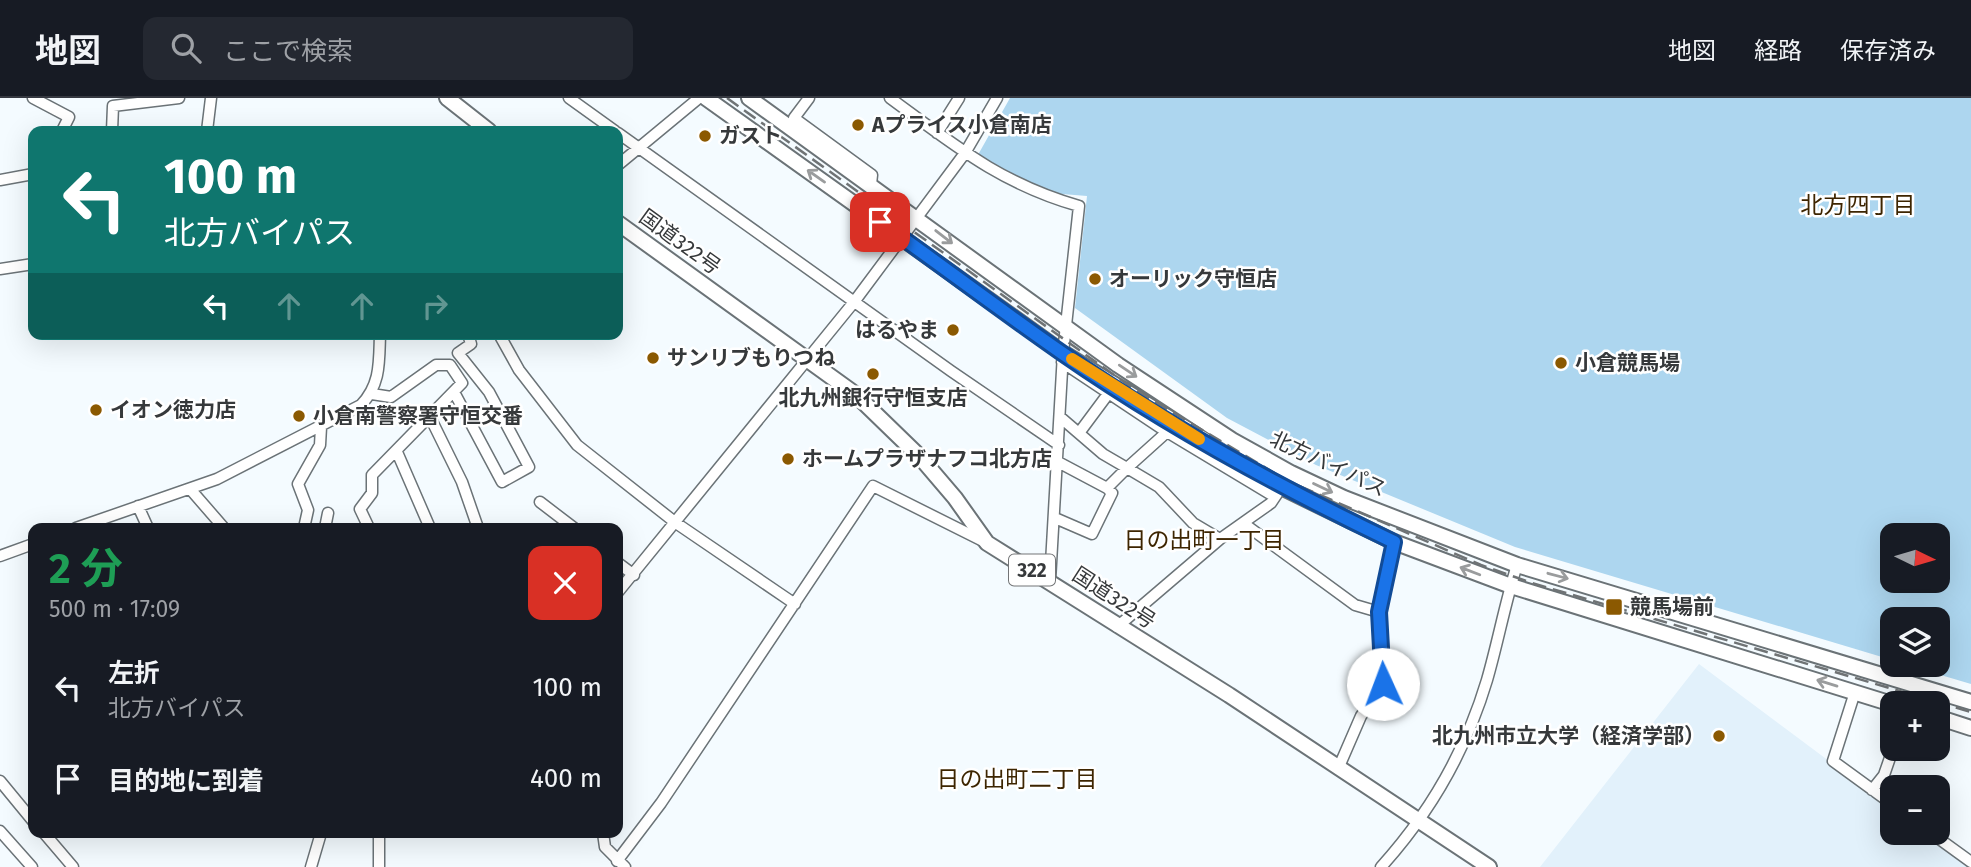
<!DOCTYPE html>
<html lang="ja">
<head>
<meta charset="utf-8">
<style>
  body { margin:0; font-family:"Fira Sans","Noto Sans JP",sans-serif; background:#242831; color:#f1f3f6; height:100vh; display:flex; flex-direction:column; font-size:26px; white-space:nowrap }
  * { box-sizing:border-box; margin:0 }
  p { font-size:23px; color:#9ea1a6 }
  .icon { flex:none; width:38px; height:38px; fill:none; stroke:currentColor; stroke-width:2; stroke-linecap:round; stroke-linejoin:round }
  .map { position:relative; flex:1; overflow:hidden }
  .details { position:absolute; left:28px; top:425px; width:595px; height:315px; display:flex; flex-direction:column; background:#171b24; border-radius:14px; box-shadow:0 7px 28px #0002 }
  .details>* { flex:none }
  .guide { position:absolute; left:28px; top:28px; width:595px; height:214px; border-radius:14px; box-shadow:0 7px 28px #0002; background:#0f766e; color:#fff; overflow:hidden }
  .needle { width:46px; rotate:95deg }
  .controls { position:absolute; left:1880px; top:425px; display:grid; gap:14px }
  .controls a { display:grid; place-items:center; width:70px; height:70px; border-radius:14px; background:#171b24; box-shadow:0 7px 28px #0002; font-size:35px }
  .pin { position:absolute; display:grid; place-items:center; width:60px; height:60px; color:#fff; margin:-30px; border-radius:14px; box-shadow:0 4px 10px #0006 }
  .me { position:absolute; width:77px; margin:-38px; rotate:358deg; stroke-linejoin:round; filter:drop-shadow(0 0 5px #0008) }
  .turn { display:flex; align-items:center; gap:24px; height:147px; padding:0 21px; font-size:32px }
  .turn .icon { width:91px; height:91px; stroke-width:2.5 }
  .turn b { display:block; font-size:49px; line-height:60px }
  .lanes { display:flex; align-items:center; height:66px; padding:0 21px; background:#0003; justify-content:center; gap:35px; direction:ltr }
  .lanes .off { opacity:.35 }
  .round { display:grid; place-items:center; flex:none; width:74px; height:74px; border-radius:14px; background:#242831 }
  .headline { display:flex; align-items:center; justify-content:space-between; height:119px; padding:0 21px }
  h1 { font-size:42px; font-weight:700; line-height:52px; color:#1e9e55 }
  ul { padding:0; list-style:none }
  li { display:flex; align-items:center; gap:21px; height:91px; padding:0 21px }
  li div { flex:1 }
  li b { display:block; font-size:26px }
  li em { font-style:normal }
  header { display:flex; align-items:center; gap:42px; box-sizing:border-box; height:98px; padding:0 35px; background:#171b24; border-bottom:2px solid #363941 }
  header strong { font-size:33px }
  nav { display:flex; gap:38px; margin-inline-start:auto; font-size:24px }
  .search { width:490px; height:63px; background:#242831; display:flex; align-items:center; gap:18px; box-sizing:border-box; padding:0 24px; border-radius:14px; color:#9ea1a6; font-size:26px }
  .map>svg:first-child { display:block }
</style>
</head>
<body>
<header>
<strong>地図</strong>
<div class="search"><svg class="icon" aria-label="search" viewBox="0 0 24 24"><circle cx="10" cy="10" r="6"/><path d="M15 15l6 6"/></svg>ここで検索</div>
<nav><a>地図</a><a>経路</a><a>保存済み</a></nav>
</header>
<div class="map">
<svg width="1971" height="769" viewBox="0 0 1971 769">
  <rect width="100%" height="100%" fill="#f4fbff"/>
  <path fill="#e2f1fb" d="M1699,566l193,144v25h33l46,34h-431z"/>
  <path fill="#add6ef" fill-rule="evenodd" d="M1010,0h961v586l-64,-19h30v-45h-45v40l-377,-113 -199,-82 -89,-47 -152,-110 12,-112 -37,-3 -71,-35v-5zM1892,438h45v45h-45z"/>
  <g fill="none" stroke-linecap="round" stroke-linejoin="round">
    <g stroke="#6b7377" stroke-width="13">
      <path id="minor" d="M33,0l36,19 -7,14
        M569,0l46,33
        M809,0l-15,20 78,57 -1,9
        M890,0c64,47 111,86 189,108l-16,147 -13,228
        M112,33l1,-25 66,-8
        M207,33l4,-33
        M618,35l333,238 108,74
        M937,35l22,-35
        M618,67l81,-67
        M0,82l33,-6
        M0,171l33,-5
        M499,236l20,36 58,75 99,78 119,81
        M1062,264l105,70 108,65
        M454,294l48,90 27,-15 -40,-75 -31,-39 13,-9 -3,-10
        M430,319l32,65 16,46
        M1060,319l43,37 24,14 40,-36
        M1079,335l29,-39
        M397,354l33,76
        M1058,364l49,26 20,-20 32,19 34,36 27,16
        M191,392l33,38
        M540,404l34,26
        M138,408l10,22
        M1055,420l37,16 20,-41 -5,-5
        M1243,425l112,82 24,7
        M76,430l141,-49 144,-74c20,-21 18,-43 19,-71
        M304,430l4,-18 -10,-26 22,-39 1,-18
        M325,430l3,-15
        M369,430l-9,-19 12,-16v-18l90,-92 -12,-18h-14l-45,32 -19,-3
        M0,458l33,-12
        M618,465l16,12
        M618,494l236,-290 111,-149 32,-55
        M1117,529l103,-88 51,-36 6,-9
        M1855,594l-22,69 59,43
        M1338,671l23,-53 22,-32 -4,-72 15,-70
        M0,683l33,40
        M1872,692l12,-15 9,-26
        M0,733l32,36
        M44,735l29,34
        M379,735v34
        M603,735l2,14 20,20
        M1931,735l40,29
        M617,763l44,-58 212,-317 112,56
        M311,769l10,-34
        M1381,769c49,-54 85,-117 106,-187 11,-38 18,-77 30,-115"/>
    </g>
    <g stroke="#6b7377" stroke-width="18">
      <path id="highway" d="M447,0l42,33
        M706,0l357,255 218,134 113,55 117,44 381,118
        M749,0l369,267 114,75 59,33 53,25 173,67 454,137
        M618,125l237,171 65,63 35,41 32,45 242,152 260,172
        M1937,619l34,11"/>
    </g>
    <use href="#minor" stroke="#fff" stroke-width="10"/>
    <use href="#highway" stroke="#fff" stroke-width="14"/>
    <path stroke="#6f7375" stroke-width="2.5" stroke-dasharray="14 7" stroke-linecap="butt" d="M727,0l408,292 153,91 193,84 51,18 439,129"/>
  </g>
  <defs><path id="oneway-shaft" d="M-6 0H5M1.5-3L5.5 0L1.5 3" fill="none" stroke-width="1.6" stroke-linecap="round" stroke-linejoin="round" transform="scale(1.75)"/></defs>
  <g stroke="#9a9c9d">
    <use href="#oneway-shaft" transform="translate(816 78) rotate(-145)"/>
    <use href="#oneway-shaft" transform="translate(944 139) rotate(38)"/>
    <use href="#oneway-shaft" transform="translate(1128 273) rotate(34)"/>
    <use href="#oneway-shaft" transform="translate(1323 390) rotate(25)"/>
    <use href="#oneway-shaft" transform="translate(1470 473) rotate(-159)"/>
    <use href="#oneway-shaft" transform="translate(1558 478) rotate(15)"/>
    <use href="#oneway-shaft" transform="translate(1827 585) rotate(-163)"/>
  </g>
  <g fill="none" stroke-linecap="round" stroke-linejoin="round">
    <g stroke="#114b97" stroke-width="18">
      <path id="route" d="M880,124c61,43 120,88 182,131 105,73 217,134 332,189l-15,70 4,72"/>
    </g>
    <use href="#route" stroke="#1a73e8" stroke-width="12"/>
    <path stroke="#f59e0b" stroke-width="12" d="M1072,261l127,80"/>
  </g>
  <g fill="#8b5901" stroke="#fff" stroke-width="2.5">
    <circle cx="858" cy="27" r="7"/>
    <circle cx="705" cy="38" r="7"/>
    <circle cx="1095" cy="181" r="7"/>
    <circle cx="953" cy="232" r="7"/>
    <circle cx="653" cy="260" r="7"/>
    <circle cx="1561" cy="265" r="7"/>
    <circle cx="873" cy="276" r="7"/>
    <circle cx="96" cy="312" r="7"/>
    <circle cx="299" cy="318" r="7"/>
    <circle cx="788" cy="361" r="7"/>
    <rect x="1605" y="500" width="18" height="18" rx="3.5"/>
    <circle cx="1719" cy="638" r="7"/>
  </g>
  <g text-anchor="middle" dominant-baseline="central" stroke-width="5" stroke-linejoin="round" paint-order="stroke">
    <rect fill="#fff" stroke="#727476" stroke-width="2" x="1009" y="456.5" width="46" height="31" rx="5"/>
    <g font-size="19" font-weight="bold" fill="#36393b">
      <text x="1032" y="472">322</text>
    </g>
    <g font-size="21" font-weight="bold" fill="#36393b" stroke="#fff" text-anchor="start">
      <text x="872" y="27">Aプライス小倉南店</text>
      <text x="719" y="38">ガスト</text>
      <text x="1109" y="181">オーリック守恒店</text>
      <text x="939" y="232" text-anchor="end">はるやま</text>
      <text x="667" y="260">サンリブもりつね</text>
      <text x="1575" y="265">小倉競馬場</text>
      <text x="873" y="300" text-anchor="middle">北九州銀行守恒支店</text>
      <text x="110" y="312">イオン徳力店</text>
      <text x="313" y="318">小倉南警察署守恒交番</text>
      <text x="802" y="361">ホームプラザナフコ北方店</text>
      <text x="1630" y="509">競馬場前</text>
      <text x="1705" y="638" text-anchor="end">北九州市立大学（経済学部）</text>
    </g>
    <g font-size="21" fill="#36393b" stroke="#fff">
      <text transform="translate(680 144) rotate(36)">国道322号</text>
      <text transform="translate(1328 366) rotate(25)">北方バイパス</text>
      <text transform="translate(1114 500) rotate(33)">国道322号</text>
    </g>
    <g font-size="23" fill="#3d2501" stroke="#fff">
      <text x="1858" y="107">北方四丁目</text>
      <text x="1204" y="442">日の出町一丁目</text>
      <text x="1017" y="681">日の出町二丁目</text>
    </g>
  </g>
</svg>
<div class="controls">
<a><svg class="needle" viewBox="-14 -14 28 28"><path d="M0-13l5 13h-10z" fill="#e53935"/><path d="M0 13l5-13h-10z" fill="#9ea1a6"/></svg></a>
<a><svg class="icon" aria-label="layers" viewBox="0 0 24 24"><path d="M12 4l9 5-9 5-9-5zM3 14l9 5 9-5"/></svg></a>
<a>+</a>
<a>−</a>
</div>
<div class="pin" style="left:880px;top:124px;background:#d93025"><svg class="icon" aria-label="arrive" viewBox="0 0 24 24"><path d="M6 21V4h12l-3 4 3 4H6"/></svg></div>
<svg class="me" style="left:1383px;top:586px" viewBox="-20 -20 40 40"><circle r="19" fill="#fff"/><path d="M0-13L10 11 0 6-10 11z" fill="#1a73e8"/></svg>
<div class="guide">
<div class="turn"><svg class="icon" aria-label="left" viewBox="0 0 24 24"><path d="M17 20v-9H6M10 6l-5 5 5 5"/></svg><div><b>100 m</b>北方バイパス</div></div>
<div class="lanes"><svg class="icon" aria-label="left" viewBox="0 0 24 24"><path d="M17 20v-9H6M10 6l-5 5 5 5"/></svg><svg class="icon off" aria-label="ahead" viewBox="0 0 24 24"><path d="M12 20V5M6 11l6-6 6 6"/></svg><svg class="icon off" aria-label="ahead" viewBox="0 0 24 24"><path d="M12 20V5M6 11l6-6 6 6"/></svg><svg class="icon off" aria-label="right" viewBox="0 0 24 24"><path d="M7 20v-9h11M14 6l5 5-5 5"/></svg></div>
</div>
<section class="details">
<div class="headline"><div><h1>2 分</h1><p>500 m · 17:09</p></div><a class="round" style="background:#d93025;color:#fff"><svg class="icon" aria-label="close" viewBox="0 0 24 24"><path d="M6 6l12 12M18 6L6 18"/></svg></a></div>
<ul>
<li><svg class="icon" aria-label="left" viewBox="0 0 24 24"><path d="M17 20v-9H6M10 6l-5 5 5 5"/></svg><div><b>左折</b><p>北方バイパス</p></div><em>100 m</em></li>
<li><svg class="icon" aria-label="arrive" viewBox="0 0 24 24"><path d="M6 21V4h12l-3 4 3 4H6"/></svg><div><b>目的地に到着</b></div><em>400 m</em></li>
</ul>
</section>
</div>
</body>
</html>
